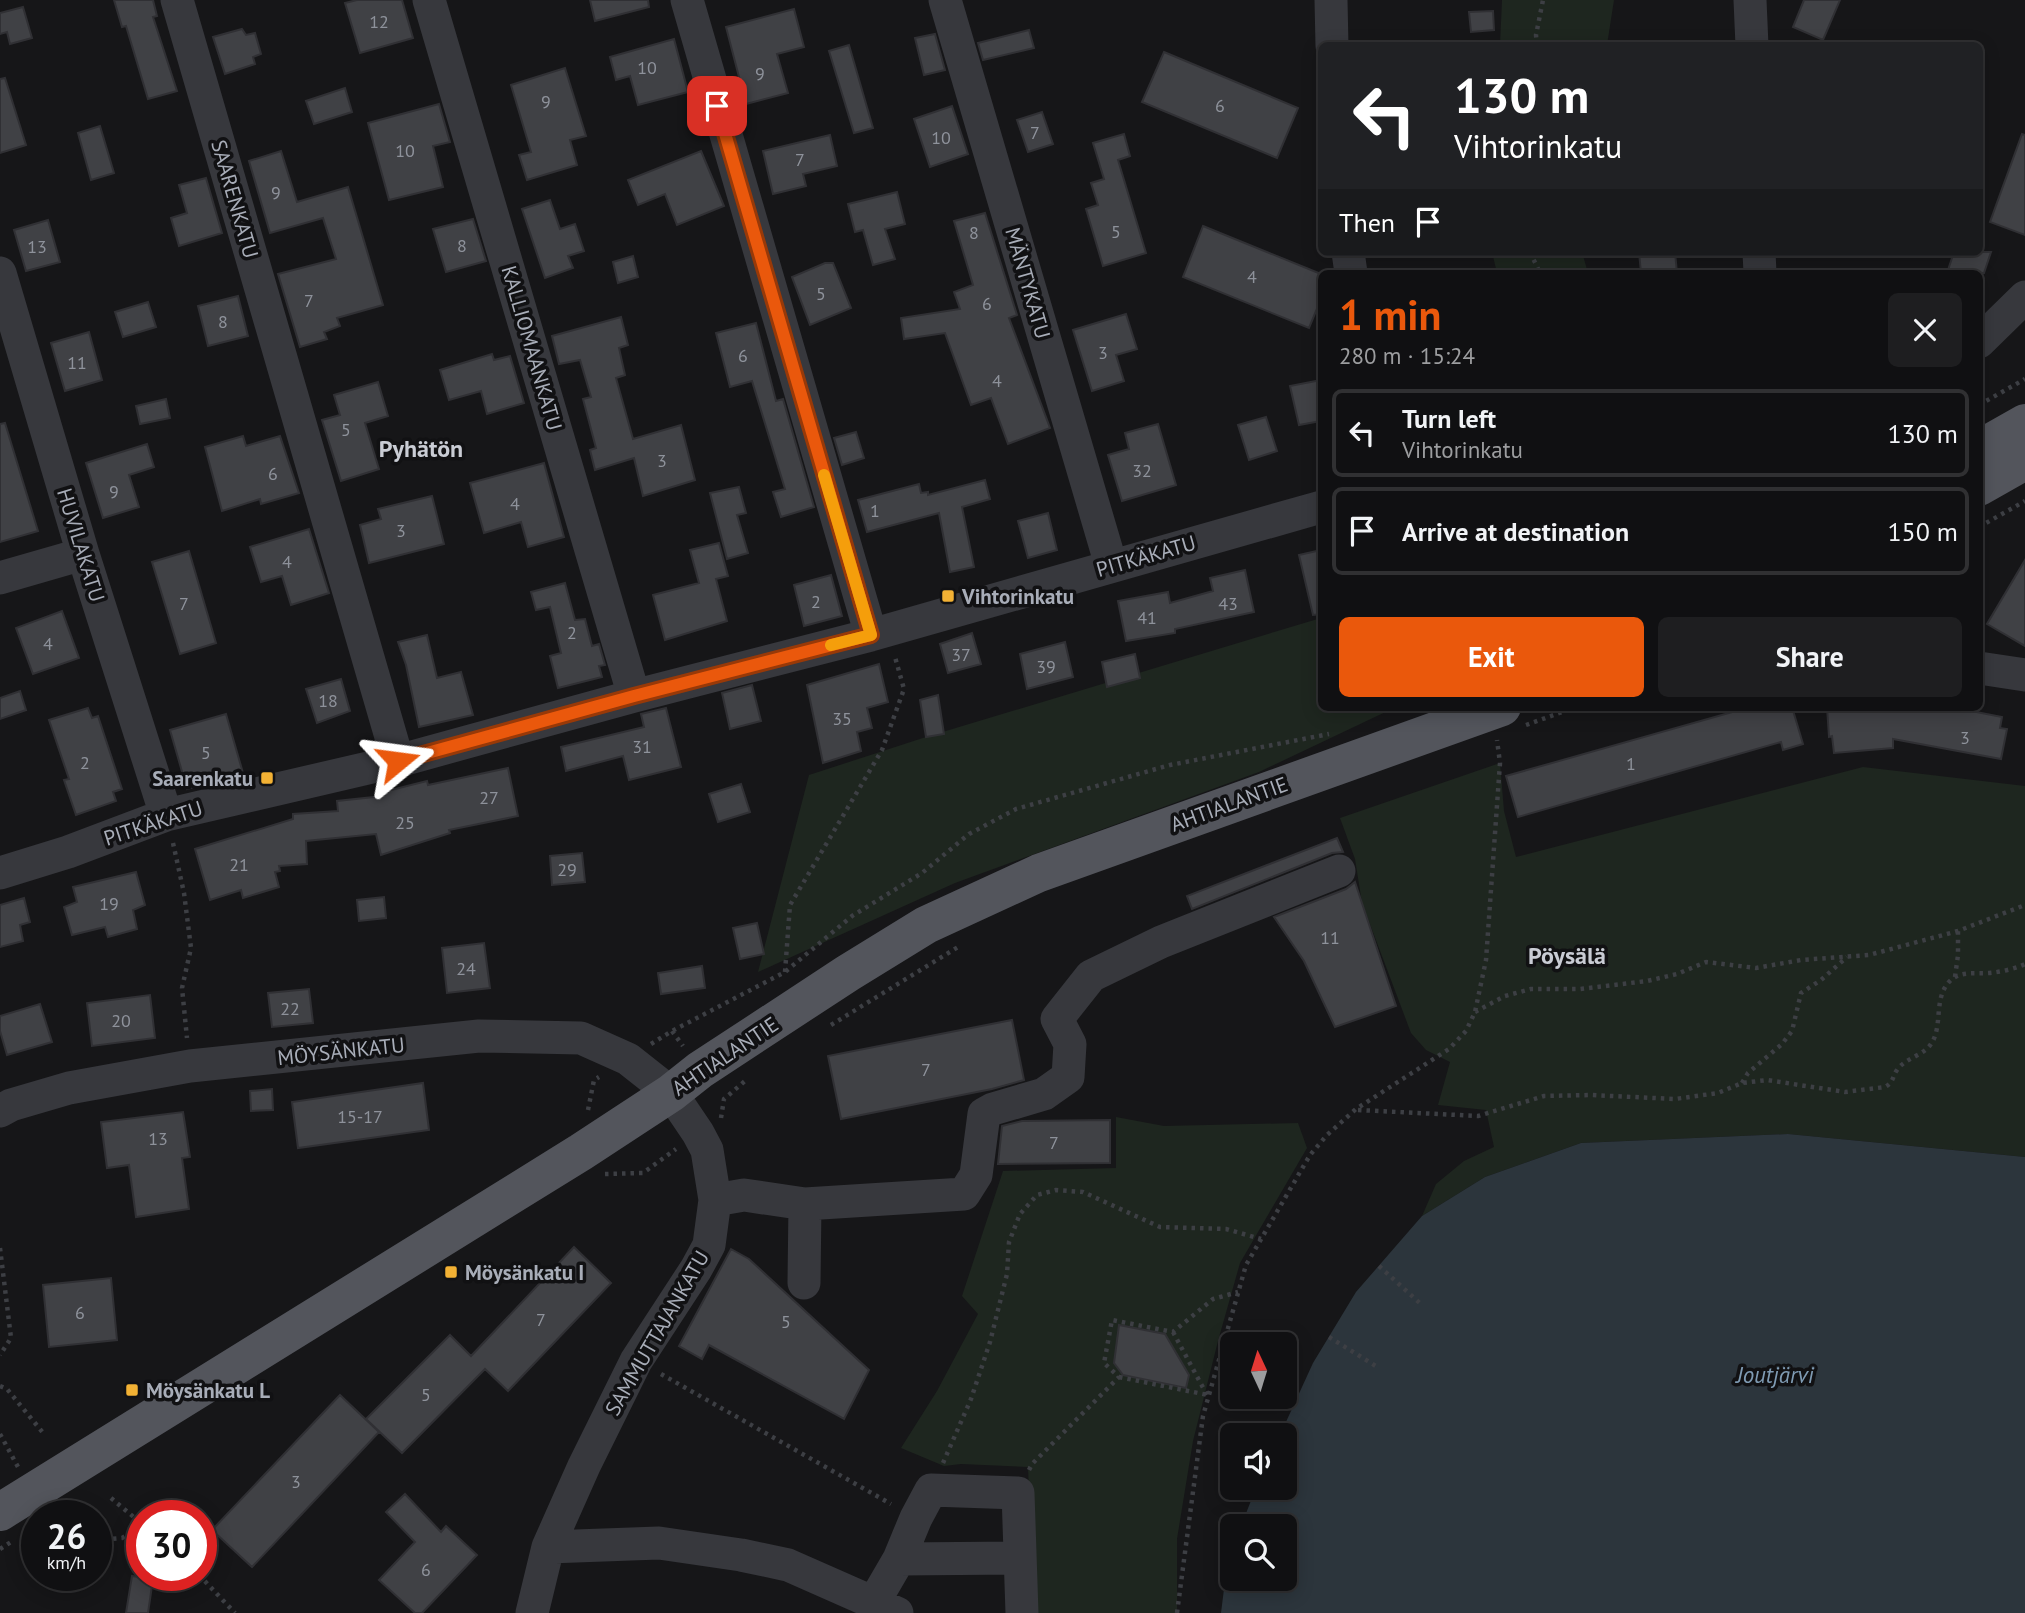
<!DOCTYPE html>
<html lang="en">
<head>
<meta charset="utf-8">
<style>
  body { margin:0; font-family:"PT Sans",sans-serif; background:#1e1e20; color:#f1f3f6; height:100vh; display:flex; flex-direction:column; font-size:26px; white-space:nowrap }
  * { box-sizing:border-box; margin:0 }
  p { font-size:23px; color:#9c9d9f }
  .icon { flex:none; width:38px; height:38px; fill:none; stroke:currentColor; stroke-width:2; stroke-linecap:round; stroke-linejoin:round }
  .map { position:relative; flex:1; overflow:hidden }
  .side { position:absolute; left:1318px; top:270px; width:665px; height:441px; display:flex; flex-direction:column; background:#101012; border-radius:10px; box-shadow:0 4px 18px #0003,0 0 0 2px #303032 }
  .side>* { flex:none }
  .hud { position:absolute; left:1318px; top:42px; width:665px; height:214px; border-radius:10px; box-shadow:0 4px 18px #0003,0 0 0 2px #303032; background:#202124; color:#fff; overflow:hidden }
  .needle { width:46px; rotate:356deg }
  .tools { position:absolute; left:1220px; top:1332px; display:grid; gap:14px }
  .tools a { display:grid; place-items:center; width:77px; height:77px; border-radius:10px; background:#101012; box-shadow:0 4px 18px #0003,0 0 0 2px #303032; font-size:35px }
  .speed { position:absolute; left:21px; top:1500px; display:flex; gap:14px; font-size:35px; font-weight:700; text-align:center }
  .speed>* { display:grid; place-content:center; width:91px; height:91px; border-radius:50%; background:#101012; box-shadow:0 4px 18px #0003,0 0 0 2px #303032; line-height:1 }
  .speed small { font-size:18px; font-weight:400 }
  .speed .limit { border:10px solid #d22; background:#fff; color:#111 }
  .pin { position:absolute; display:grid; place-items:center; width:60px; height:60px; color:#fff; margin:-30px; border-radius:14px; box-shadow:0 4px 10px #0006 }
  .me { position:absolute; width:77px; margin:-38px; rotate:74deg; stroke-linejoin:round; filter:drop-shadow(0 0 5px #0008) }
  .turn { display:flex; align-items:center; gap:24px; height:147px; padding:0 21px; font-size:32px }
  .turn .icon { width:91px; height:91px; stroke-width:2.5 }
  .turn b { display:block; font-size:49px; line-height:60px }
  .then { display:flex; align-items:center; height:66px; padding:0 21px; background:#0003; gap:14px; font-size:26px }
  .round { display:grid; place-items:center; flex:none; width:74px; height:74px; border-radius:10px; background:#1e1e20 }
  .overview { display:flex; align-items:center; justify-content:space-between; height:119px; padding:0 21px }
  h1 { font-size:42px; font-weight:700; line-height:52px; color:#ea580c }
  .cta { display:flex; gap:14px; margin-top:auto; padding:14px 21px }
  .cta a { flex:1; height:80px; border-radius:10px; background:#ea580c; color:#fff; font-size:28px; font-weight:700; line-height:80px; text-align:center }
  .cta a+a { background:#1e1e20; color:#f1f3f6 }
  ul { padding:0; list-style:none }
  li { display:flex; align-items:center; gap:21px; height:88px; margin:0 14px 10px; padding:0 7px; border:4px solid #303032; border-radius:10px }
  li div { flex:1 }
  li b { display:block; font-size:26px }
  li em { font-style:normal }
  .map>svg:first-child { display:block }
</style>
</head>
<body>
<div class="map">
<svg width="2025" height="1613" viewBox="0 0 2025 1613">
  <rect width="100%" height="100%" fill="#161618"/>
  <path fill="#1e261f" d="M1502,0h112l-7,45h-107z
    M1492,252h90l6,21h-91z
    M1321,618v89h75l-137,65 -304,111 -197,89 51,-197 117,-38z
    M1500,763l4,48 12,46 347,-90 162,19v371l-237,-23 -207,9 -96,34 -63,39 14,-32 28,-23 30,-14 -8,-37 -48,-5 12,-43 -24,-12 -15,-17 -49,-130 -7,-44 -15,-41z
    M1116,1117l48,9 134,-3 9,25 -67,115 -22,78 -25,100 -16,98v74h-143l-6,-146 -67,-3 -17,2 -43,-18 36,-57 41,-77 -16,-18 41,-125 113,-3z"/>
  <path fill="#2c353c" d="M1788,1134l237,23v456h-804l6,-48 5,-14v27h52v-52h-43l15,-38h28v-53h-4l33,-72 43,-71 66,-76 63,-39 96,-34z"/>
  <path fill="#404145" stroke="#303034" stroke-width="2" d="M114,0h39l4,16 -4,1 24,74 -29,8 -22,-73 -4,1z
    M357,0h45l11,38 -53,15 -15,-50z
    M590,0h58l1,7 -54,14z
    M1804,0h36l-17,40 -30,-13z
    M23,7l9,31 -22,6 -3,-12 -7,2v-21z
    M794,9l10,38 -27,7 11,39 -42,11 -20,-77z
    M1493,11l1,19 -23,2 -2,-20z
    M242,29l4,6 9,-2 6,21 -8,3 2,7 -30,10 -12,-37z
    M1029,30l5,18 -51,12 -5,-17z
    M935,34l10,36 -21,5 -9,-37z
    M674,39l14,53 -50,13 -8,-29 -14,4 -6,-23z
    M849,45l24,83 -19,5 -25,-82z
    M1164,52l134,56 -21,50 -135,-56z
    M565,68l21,68 -16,4 7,25 -50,15 -8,-25 12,-3 -20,-67z
    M5,78l21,67 -26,8v-74z
    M345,88l7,24 -38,12 -8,-23z
    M439,104l11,38 -17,4 10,41 -54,13 -21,-77z
    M952,106l16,48 -38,13 -16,-48z
    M1042,112l11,32 -25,8 -11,-32z
    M100,126l14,47 -23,7 -13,-47z
    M1124,134l6,22 -12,4 28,93 -43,13 -17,-57 12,-4 -7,-22 13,-4 -11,-36z
    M2022,134l3,1v100l-35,-13z
    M830,135l7,31 -34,8 3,12 -33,8 -10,-43z
    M281,151l16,51 51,-15 35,118 -46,13 3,8 -16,6 3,7 -27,8 -22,-73 58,-15 -13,-41 -53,15 -21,-72z
    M701,151l23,55 -47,19 -12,-31 -27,11 -10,-25z
    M206,178l16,55 -43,13 -8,-28 16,-5 -8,-28z
    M897,192l8,32 -20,5 10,30 -22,6 -10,-35 -8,2 -7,-28z
    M550,200l10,29 15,-5 9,27 -16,5 5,12 -28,10 -23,-69z
    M985,213l32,102 -8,3 41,110 -42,16 -17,-46 -20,7 -26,-72 -41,6 -3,-21 59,-9 -6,-17 19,-7 -19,-64z
    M473,219l13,42 -40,11 -13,-43z
    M48,220l12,42 -34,9 -12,-41z
    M1203,226l118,48v25l-12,29 -126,-51z
    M1639,252h36l2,21h-36z
    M1954,252h37l-7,21h-37z
    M633,256l5,21 -20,6 -5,-21z
    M825,263h8l18,45 -41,17 -18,-48z
    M238,296l10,40 -40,10 -10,-40z
    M148,302l8,25 -33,10 -8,-25z
    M1126,314l11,35 -21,6 8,26 -32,10 -19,-61z
    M621,317l7,28 -9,3 6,27 -9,3 17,61 48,-14 14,55 -52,16 -9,-38 -39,12 -5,-20 6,-2 -13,-49 8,-2 -11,-37 -21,4 -7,-28z
    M756,323l20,78 7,-2 31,108 -33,10 -8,-25 12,-3 -33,-108 -22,6 -14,-54z
    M89,332l13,48 -37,11 -14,-48z
    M492,354l2,6 16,-4 14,47 -37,11 -6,-23 -32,9 -9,-30z
    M1321,380v41l-22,4 -9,-39z
    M378,382l10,34 -23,7 14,46 -38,12 -19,-61 18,-5 -6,-20z
    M166,399l4,19 -30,6 -4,-18z
    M1266,417l11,34 -28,9 -11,-35z
    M5,423l33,108 -38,11v-118z
    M1158,424l18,61 -54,16 -14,-46 21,-6 -4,-16z
    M856,432l8,26 -22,7 -8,-27z
    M243,436l3,10 34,-10 19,57 -38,11 -1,-5 -38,12 -17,-64z
    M147,444l7,23 -25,8 10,32 -36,11 -17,-55z
    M544,463l20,74 -36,10 -7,-25 -37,11 -14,-50z
    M985,480l5,19 -28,8 12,60 -24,5 -11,-59 -72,19 -9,-32 61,-16 2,9 7,-1v3z
    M739,487l7,26 -9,2 11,38 -21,6 -17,-66z
    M432,496l12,48 -75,19 -9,-38 21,-6 -3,-10z
    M1048,513l9,37 -29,8 -10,-37z
    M309,529l20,64 -38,12 -9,-29 -21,6 -11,-35z
    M719,543l9,33 -12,3 11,42 -62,19 -12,-45 46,-12 -9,-33z
    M1321,550v64l-8,1 -14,-60z
    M189,551l27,92 -36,11 -28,-92z
    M2025,560v86l-38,-22z
    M1245,570l9,42 -79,17v4l-49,8 -8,-40 50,-9 2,11 43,-12 -3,-13z
    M831,575l11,41 -38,10 -10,-41z
    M565,583l10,37 10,-1 7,27 7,-2 6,21 -6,1 3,11 -44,11 -8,-32 11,-3 -11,-46 -14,3 -5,-18z
    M62,611l17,47 -46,16 -17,-46z
    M972,633l9,31 -33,9 -8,-29z
    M427,635l10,43 24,-6 12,43 -54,12 -13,-62 -8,-23z
    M1065,642l8,35 -46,12 -7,-35z
    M1135,654l5,24 -33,9 -5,-25z
    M879,664l9,38 -21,6 5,20 -15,4 4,19 -38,12 -16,-78z
    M341,679l9,32 -33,12 -11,-34z
    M752,685l9,36 -31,8 -8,-36z
    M20,691l6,19 -26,9v-21z
    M938,695l6,39 -18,3 -6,-37z
    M1750,707h42l11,37 -20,6 -2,-8 -263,75 -12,-41z
    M1827,707h124l51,10 -2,11 7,1 -6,30 -108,-20v9l-59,5 -2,-17 -3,1z
    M88,708l4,10 6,-2 24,73 -9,3 3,9 -40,14 -12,-35 5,-1 -20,-59z
    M666,708l15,59 -52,13 -6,-24 -57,15 -5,-24 83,-20 -3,-13z
    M226,714l17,59 -56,16 -17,-59z
    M508,768l10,48 -69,14 1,3 -69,22 -5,-21 -70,7 1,23 -28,2 1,5 -5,1 4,15 -36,11 -2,-8 -31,10 -15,-51 98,-30v-5l45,-3 -1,-10 46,-5v-4l44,-11 1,4z
    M741,784l9,28 -32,10 -9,-28z
    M1337,838l6,14 -11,1 -140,56 -5,-13z
    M582,853l3,29 -33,3 -2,-29z
    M136,872l9,33 -12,5 4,19 -29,8 -3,-10 -33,8 -8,-28 13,-5 -4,-15z
    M1355,882l41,124 -61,21 -31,-66 -30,-44 72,-28z
    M384,897l2,21 -27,3 -2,-21z
    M24,898l6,24 -10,3 3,16 -23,6v-42z
    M757,923l7,31 -24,5 -7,-31z
    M484,943l6,45 -43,5 -5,-45z
    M702,966l3,22 -44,6 -3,-21z
    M309,989l4,34 -41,4 -4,-34z
    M150,995l5,43 -63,8 -5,-43z
    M40,1004l12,38 -45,13 -7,-24v-15z
    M1012,1020l12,60 -32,9 -151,30 -13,-63z
    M423,1083l6,47 -131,18 -6,-46z
    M272,1089l1,21 -22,1 -1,-20z
    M183,1112l7,45 -8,1 7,51 -53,8 -7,-52 -22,3 -6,-46z
    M1110,1120v43l-112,1 4,-38 20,-5z
    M574,1247l37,36 -103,108 -23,-22 -83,84 -36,-34 84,-84 21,21z
    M731,1249l18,10 120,111 -25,49 -135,-74 -7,14 -23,-13z
    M111,1278l6,62 -68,7 -6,-62z
    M1119,1325l46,9 24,41 -3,13 -63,-13 -9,-12z
    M340,1395l39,37 -127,135 -40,-37z
    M405,1494l36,38 5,-6 31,29 -55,58h-7l-36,-33 36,-38 -29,-30z
    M132,1576l21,3 -5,34h-22z"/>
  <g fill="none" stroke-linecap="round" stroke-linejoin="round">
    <path stroke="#3d3f44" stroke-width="4.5" stroke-dasharray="3.5 5" stroke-linecap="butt" d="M1537,46l-1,-11 7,-35
      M1530,252l10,21
      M1979,405l46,-26
      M1979,527l46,-26
      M1526,725l50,-18
      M173,843l11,50 7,55 -9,40 5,50
      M785,972l5,-67 92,-155 22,-61 -9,-32
      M1955,977l3,-22v-24
      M1475,1012l30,-16 26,-7h49l67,-8 30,-7 29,-12 50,6 45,-8 68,-5 89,-24 67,-26
      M831,1025l127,-78
      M672,1031l11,15
      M651,1044l21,-13 113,-59 67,-56 70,-43 47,-39 47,-25 154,-44 159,-31
      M1742,1083l6,-10 34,-29 10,-13 9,-38 20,-13 26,-23
      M588,1110l6,-30 5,-3
      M1358,1110l120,6 66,-20 47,-1 84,4 43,-6 24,-10 25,-3 78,12 40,-5c9,-5 7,-10 12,-17 8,-12 26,-14 34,-26 13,-19 1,-48 21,-65 11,-8 24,-5 37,-6 12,-1 25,-4 36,-9
      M721,1118l3,-19 21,-18
      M605,1174l38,-1 33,-24
      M0,1248l11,90 -11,17
      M1379,1266l44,40
      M1173,1332l34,63
      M1329,1337l50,31
      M661,1374l230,130
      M1119,1377l89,18
      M0,1386l7,3 37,45
      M0,1434l18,33
      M943,1463l28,-64 19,-57 17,-68 2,-32 11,-28 17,-19 19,-5 27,2 77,35 66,2 35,10
      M1029,1470l3,-6 87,-87 -15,-14 8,-43 61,12 40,-33 25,-7
      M111,1498l31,26
      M96,1540l26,-2 20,-11
      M0,1549l11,-7
      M199,1575l36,38
      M1177,1613l26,-197 43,-151 64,-110 17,-20 29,-26 93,-60 17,-18 9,-19 11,-52 14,-197 -3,-23"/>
    <path stroke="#37383d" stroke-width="33" d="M177,0l221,761
      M429,0l205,696
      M687,0l184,635
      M945,0l166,565
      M1331,0l1,46
      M1750,0l2,46
      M1348,252l3,21
      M1759,252l1,21
      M0,273l83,281 83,261
      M1979,342l46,-45
      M0,578l83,-24
      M1979,668l46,7
      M0,873l68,-21 98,-37 232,-54 236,-65 237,-61 450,-128
      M0,1111l11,-6 58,-17 121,-22 289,-30 102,2 47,21 43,34 27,40 9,17 8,50 -6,45 -13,24 -60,92 -52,105 -36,81 -16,66
      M715,1200l29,-5 61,9 159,-10 12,-19 8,-61 9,-5 51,-15 24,-17 2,-33 -13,-25 34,-43 70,-34 178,-71
      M804,1283l1,-79
      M548,1547l111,-4 82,12 47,10 109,48
      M899,1559l121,-1
      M874,1602l25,-43 17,-41 15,-28 87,3 4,120"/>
    <path stroke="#53555c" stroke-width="38" d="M1979,449l46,-26
      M1979,487l46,-26
      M0,1512l581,-360 90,-59 29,-23 148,-97 78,-48 113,-52 463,-166"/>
  </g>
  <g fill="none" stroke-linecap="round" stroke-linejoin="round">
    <g stroke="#983908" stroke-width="18">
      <path id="route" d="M398,761l236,-65 237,-61 -154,-529"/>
    </g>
    <use href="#route" stroke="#ea580c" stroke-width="12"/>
    <path stroke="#f59e0b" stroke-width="12" d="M824,475l47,160 -40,10"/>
  </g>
  <g fill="#f2b134" stroke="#111113" stroke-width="2.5">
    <rect x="941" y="589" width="14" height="14" rx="3.5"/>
    <rect x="260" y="771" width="14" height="14" rx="3.5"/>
    <rect x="444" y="1265" width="14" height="14" rx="3.5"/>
    <rect x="125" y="1383" width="14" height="14" rx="3.5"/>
  </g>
  <g text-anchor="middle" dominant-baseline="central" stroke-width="7" stroke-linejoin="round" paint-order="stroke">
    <g font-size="18" fill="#8e929b">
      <text x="379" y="21">12</text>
      <text x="647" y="67">10</text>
      <text x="760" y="73">9</text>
      <text x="546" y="101">9</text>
      <text x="1220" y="105">6</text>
      <text x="1035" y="132">7</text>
      <text x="941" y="137">10</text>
      <text x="405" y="150">10</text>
      <text x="800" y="159">7</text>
      <text x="276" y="192">9</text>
      <text x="1116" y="231">5</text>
      <text x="974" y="232">8</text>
      <text x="462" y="245">8</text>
      <text x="37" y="246">13</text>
      <text x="1252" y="276">4</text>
      <text x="821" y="293">5</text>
      <text x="309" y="300">7</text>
      <text x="987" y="303">6</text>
      <text x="223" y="321">8</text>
      <text x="1103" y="352">3</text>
      <text x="743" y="355">6</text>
      <text x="77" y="362">11</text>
      <text x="997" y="380">4</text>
      <text x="346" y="429">5</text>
      <text x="662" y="460">3</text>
      <text x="1142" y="470">32</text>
      <text x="273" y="473">6</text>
      <text x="114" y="491">9</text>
      <text x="515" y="503">4</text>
      <text x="875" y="510">1</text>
      <text x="401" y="530">3</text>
      <text x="287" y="561">4</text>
      <text x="816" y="601">2</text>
      <text x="184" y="603">7</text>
      <text x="1228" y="603">43</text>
      <text x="1147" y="617">41</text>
      <text x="572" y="632">2</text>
      <text x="48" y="643">4</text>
      <text x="961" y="654">37</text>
      <text x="1046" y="666">39</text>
      <text x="328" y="700">18</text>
      <text x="842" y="718">35</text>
      <text x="1965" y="737">3</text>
      <text x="642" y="746">31</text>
      <text x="206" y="752">5</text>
      <text x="85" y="762">2</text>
      <text x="1631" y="763">1</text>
      <text x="489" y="797">27</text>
      <text x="405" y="822">25</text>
      <text x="239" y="864">21</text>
      <text x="567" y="869">29</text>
      <text x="109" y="903">19</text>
      <text x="1330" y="937">11</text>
      <text x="466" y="968">24</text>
      <text x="290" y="1008">22</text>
      <text x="121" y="1020">20</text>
      <text x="926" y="1069">7</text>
      <text x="360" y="1116">15-17</text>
      <text x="158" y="1138">13</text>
      <text x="1054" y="1142">7</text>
      <text x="80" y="1312">6</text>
      <text x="541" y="1319">7</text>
      <text x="786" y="1321">5</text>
      <text x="426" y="1394">5</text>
      <text x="296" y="1481">3</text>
      <text x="426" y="1569">6</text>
    </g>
    <g font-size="21" fill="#a8adb8" stroke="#111113">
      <text transform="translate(235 199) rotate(74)">SAARENKATU</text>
      <text transform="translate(1028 283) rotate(74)">MÄNTYKATU</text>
      <text transform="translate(532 348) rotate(74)">KALLIOMAANKATU</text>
      <text transform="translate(81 545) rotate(73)">HUVILAKATU</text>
      <text transform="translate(1146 556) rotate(-16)">PITKÄKATU</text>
      <text transform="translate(1229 804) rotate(-20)">AHTIALANTIE</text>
      <text transform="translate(153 823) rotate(-18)">PITKÄKATU</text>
      <text transform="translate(341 1051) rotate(-6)">MÖYSÄNKATU</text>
      <text transform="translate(725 1056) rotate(-34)">AHTIALANTIE</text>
      <text transform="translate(657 1333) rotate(-60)">SAMMUTTAJANKATU</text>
    </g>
    <g font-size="21" font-weight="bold" fill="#a8adb8" stroke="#111113" text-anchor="start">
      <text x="962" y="596">Vihtorinkatu</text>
      <text x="253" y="778" text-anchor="end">Saarenkatu</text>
      <text x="465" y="1272">Möysänkatu I</text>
      <text x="146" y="1390">Möysänkatu L</text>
    </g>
    <g font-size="23" font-style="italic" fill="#7f9bb3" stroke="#111113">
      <text x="1775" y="1374">Joutjärvi</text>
    </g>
    <g font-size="24" font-weight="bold" fill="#c9ccd4" stroke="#111113">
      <text x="421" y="448">Pyhätön</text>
      <text x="1567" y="955">Pöysälä</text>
    </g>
  </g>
</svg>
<div class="tools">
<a><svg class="needle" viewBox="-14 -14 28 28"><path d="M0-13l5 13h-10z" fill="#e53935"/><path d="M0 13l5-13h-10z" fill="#9c9d9f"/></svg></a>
<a><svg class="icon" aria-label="sound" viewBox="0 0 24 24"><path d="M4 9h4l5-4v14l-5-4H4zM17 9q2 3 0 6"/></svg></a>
<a><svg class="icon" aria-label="search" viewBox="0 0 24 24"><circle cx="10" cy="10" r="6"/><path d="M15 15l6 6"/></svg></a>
</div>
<div class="speed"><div>26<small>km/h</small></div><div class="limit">30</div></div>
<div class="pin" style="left:717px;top:106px;background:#d93025"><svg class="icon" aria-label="arrive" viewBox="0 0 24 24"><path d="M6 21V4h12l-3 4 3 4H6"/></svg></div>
<svg class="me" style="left:398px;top:761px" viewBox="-20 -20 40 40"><path d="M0-17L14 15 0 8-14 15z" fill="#ea580c" stroke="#fff" stroke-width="4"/></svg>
<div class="hud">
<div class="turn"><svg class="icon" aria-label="left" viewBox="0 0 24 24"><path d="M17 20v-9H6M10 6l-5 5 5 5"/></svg><div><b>130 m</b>Vihtorinkatu</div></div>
<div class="then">Then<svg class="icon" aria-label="arrive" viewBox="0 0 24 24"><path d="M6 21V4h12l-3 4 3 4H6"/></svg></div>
</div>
<section class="side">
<div class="overview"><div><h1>1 min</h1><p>280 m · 15:24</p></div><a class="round"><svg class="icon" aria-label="close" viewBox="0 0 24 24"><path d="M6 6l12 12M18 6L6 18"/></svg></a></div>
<ul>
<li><svg class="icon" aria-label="left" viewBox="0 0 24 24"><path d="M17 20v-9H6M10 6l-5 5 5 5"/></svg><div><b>Turn left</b><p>Vihtorinkatu</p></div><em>130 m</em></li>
<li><svg class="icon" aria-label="arrive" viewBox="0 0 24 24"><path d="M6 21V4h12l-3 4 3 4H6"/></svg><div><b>Arrive at destination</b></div><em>150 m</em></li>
</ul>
<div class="cta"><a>Exit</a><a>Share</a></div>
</section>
</div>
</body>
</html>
